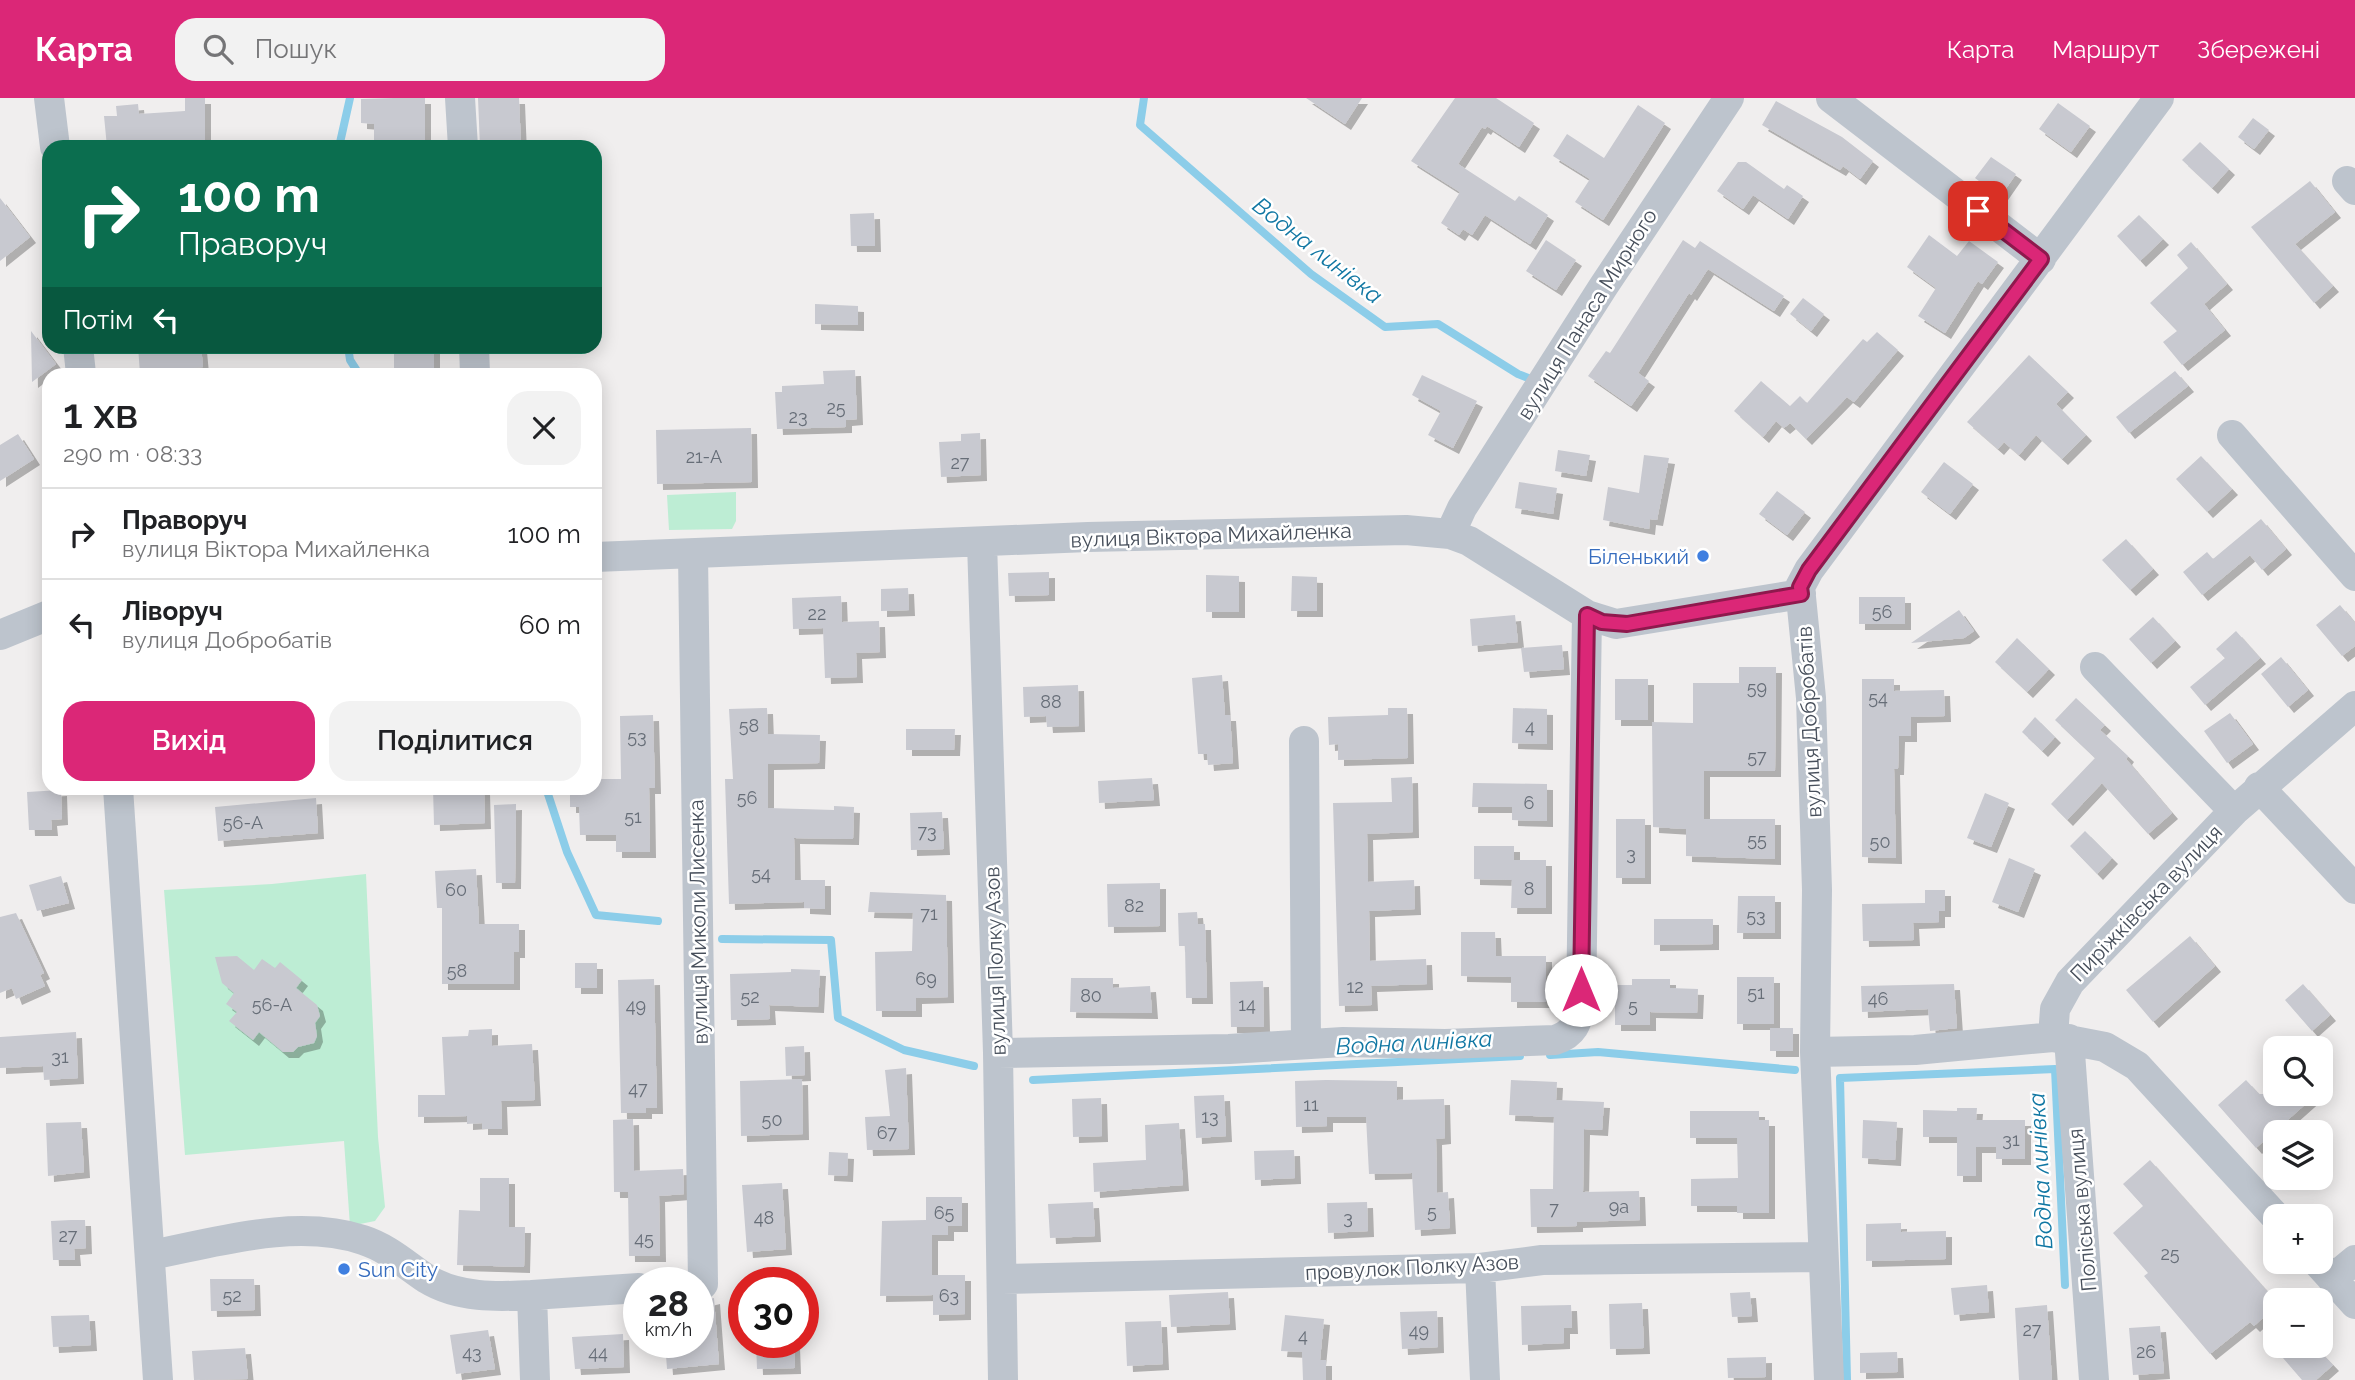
<!DOCTYPE html>
<html lang="uk">
<head>
<meta charset="utf-8">
<style>
  body { margin:0; font-family:Raleway,sans-serif; background:#f2f2f2; color:#202124; height:100vh; display:flex; flex-direction:column; font-size:26px; white-space:nowrap }
  * { box-sizing:border-box; margin:0 }
  p { font-size:23px; color:#757577 }
  .icon { flex:none; width:38px; height:38px; fill:none; stroke:currentColor; stroke-width:2; stroke-linecap:round; stroke-linejoin:round }
  .map { position:relative; flex:1; overflow:hidden }
  .sheet { position:absolute; left:42px; top:270px; width:560px; height:427px; display:flex; flex-direction:column; background:#fff; border-radius:21px; box-shadow:0 4px 18px #0003 }
  .sheet>* { flex:none }
  .banner { position:absolute; left:42px; top:42px; width:560px; height:214px; border-radius:21px; box-shadow:0 4px 18px #0003; background:#0b6e4f; color:#fff; overflow:hidden }
  .controls { position:absolute; left:2263px; top:938px; display:grid; gap:14px }
  .controls a { display:grid; place-items:center; width:70px; height:70px; border-radius:14px; background:#fff; box-shadow:0 4px 18px #0003; font-size:35px }
  .speed { position:absolute; left:623px; top:1169px; display:flex; gap:14px; font-size:35px; font-weight:700; text-align:center }
  .speed>* { display:grid; place-content:center; width:91px; height:91px; border-radius:50%; background:#fff; box-shadow:0 4px 18px #0003; line-height:1 }
  .speed small { font-size:18px; font-weight:400 }
  .speed .limit { border:10px solid #d22; background:#fff; color:#111 }
  .pin { position:absolute; display:grid; place-items:center; width:60px; height:60px; color:#fff; margin:-30px; border-radius:14px; box-shadow:0 4px 10px #0006 }
  .me { position:absolute; width:77px; margin:-38px; rotate:0deg; stroke-linejoin:round; filter:drop-shadow(0 0 5px #0008) }
  .turn { display:flex; align-items:center; gap:24px; height:147px; padding:0 21px; font-size:32px }
  .turn .icon { width:91px; height:91px; stroke-width:2.5 }
  .turn b { display:block; font-size:49px; line-height:60px }
  .then { display:flex; align-items:center; height:66px; padding:0 21px; background:#0003; gap:14px; font-size:26px }
  .round { display:grid; place-items:center; flex:none; width:74px; height:74px; border-radius:21px; background:#f2f2f2 }
  .headline { display:flex; align-items:center; justify-content:space-between; height:119px; padding:0 21px }
  h1 { font-size:42px; font-weight:600; line-height:52px }
  .action { display:flex; gap:14px; margin-top:auto; padding:14px 21px }
  .action a { flex:1; height:80px; border-radius:21px; background:#db2777; color:#fff; font-size:28px; font-weight:600; line-height:80px; text-align:center }
  .action a+a { background:#f2f2f2; color:#202124 }
  ul { padding:0; list-style:none }
  li { display:flex; align-items:center; gap:21px; height:91px; padding:0 21px; border-top:2px solid #e0e0e0 }
  li div { flex:1 }
  li b { display:block; font-size:26px }
  li em { font-style:normal }
  header { display:flex; align-items:center; gap:42px; box-sizing:border-box; height:98px; padding:0 35px; background:#db2777; color:#fff }
  header strong { font-size:33px }
  nav { display:flex; gap:38px; margin-inline-start:auto; font-size:24px }
  .search { width:490px; height:63px; background:#f2f2f2; display:flex; align-items:center; gap:18px; box-sizing:border-box; padding:0 24px; border-radius:21px; color:#757577; font-size:26px }
  .map>svg:first-child { display:block }
</style>
</head>
<body>
<header>
<strong>Карта</strong>
<div class="search"><svg class="icon" aria-label="search" viewBox="0 0 24 24"><circle cx="10" cy="10" r="6"/><path d="M15 15l6 6"/></svg>Пошук</div>
<nav><a>Карта</a><a>Маршрут</a><a>Збережені</a></nav>
</header>
<div class="map">
<svg width="2355" height="1282" viewBox="0 0 2355 1282">
  <defs>
    <filter id="shadow"><feDropShadow dx="6" dy="6" stdDeviation="0" flood-color="#0004"/></filter>
  </defs>
  <rect width="100%" height="100%" fill="#f0eeee"/>
  <path fill="#bdedd4" d="M736,394v29l-4,8 -63,1 -2,-35z
    M366,776l12,263 7,70 -10,14 -25,5 -6,-85 -159,14 -21,-265 108,-6z"/>
  <g fill="none" stroke-linecap="round" stroke-linejoin="round">
    <path stroke="#8ccde9" stroke-width="8" d="M1144,0l-4,27 171,149 74,53 53,-3 80,50 18,7
      M339,49l11,-49
      M348,248l2,14 9,14
      M546,690l21,64 29,63 62,6
      M722,841l109,1 7,78 66,32 70,16
      M1550,957l48,-3 197,18
      M1033,982l487,-24
      M1847,1282l-7,-302 215,-9 10,216"/>
  </g>
  <path fill="#c8c9d0" filter="url(#shadow)" d="M185,0h20v49h-98l-3,-31h13l-1,-10 22,-2 1,10 46,-3z
    M394,0h31v47l-51,2v-23l-13,-1v-24z
    M478,0h41l2,49h-41z
    M1306,0h56l-17,26z
    M1455,0h41l38,25 -15,24 -32,-21 -2,3 -3,-2 -24,37 57,37 4,-5 29,19 -18,29 -45,-29 -13,20 -9,-6 -4,6 -18,-12 19,-31 -49,-31z
    M1776,3l66,36 31,24 -13,18 -17,-13 -3,4 -78,-45z
    M2058,5l32,23 -19,26 -32,-23z
    M1638,7l27,18 -62,97 -28,-18 15,-23 -37,-23 14,-22 37,24z
    M2253,20l16,12 -15,19 -16,-12z
    M2200,44l29,27 -17,19 -30,-28z
    M1991,59l25,17 -16,23 -25,-19z
    M1738,64h8l38,27 3,-4 16,11 -15,23 -35,-24 -10,14 -26,-18z
    M2310,83l25,31 -40,32 38,42 -19,17 -63,-76z
    M0,100l30,39 -30,24z
    M874,115l1,33h-24l-1,-32z
    M2139,117l24,24 -23,22 -23,-25z
    M1929,137l28,21 12,-15 29,21 -16,22 -4,-3 -33,52 -27,-17 18,-28 -29,-21z
    M1546,142l30,20 -20,30 -30,-19z
    M1683,142l12,8 5,-7 84,55 -10,15 -66,-42 -17,26 -2,-2 -51,80 11,8 -18,25 -43,-30 18,-25 4,2z
    M2191,144l36,42 -23,20 21,26 -43,35 -19,-23 14,-11 -27,-28 38,-35 -11,-13z
    M1803,200l21,16 -13,17 -21,-17z
    M815,206l43,2v19l-43,-1z
    M31,233l25,33 -24,18z
    M1877,234l21,18 -44,52 -7,-5 -41,42 -16,-16 -6,5 -8,-7 -13,16 -29,-26 27,-30 29,25 10,-10 7,7 56,-64 4,3z
    M138,248h63l2,21 -22,2 1,5h-42z
    M394,248h40v28h-40z
    M2029,257l39,37 -12,12 30,31 -24,24 -26,-24 -17,20 -15,-13 -6,7 -31,-27z
    M855,272l2,49 -11,1v7l-69,2 -2,-37h7v-6l42,-2 -1,-13z
    M2175,273l13,15 -59,47 -13,-16z
    M1422,277l55,26 -24,47 -25,-13 13,-24 -29,-16z
    M751,330l1,54 -95,2 -1,-54z
    M980,335l1,42 -40,2 -2,-35 22,-1v-7z
    M18,336l16,25 -34,22v-36z
    M1558,352l32,5 -4,21 -31,-5z
    M1644,357l25,3 -12,62 -7,-1 -1,10 -46,-9 5,-33 31,6z
    M2201,358l31,33 -25,23 -31,-33z
    M1944,364l29,22 -23,30 -29,-22z
    M1519,384l38,6 -4,26 -38,-6z
    M1777,393l28,21 -18,23 -28,-21z
    M2261,421l25,30 -24,21 -12,-15 -48,40 -19,-23 24,-20 6,7z
    M2126,441l27,30 -23,21 -28,-30z
    M1049,474v23l-40,1 -1,-23z
    M1206,477l33,1v36h-33z
    M1292,478l25,1v34h-26z
    M908,490l1,22 -28,1v-22z
    M841,498l1,26 37,-1 1,31 -24,1 1,24 -32,1 -2,-50 -30,1 -1,-31z
    M1859,499h46v27h-46z
    M2340,507l15,18v23l-13,10 -26,-31z
    M1959,512l15,21 -10,7 -53,5z
    M1515,517l3,27 -46,4 -2,-27z
    M2153,519l22,24 -24,22 -22,-24z
    M2236,533l24,27 -55,47 -15,-18 35,-29 -9,-9z
    M2017,540l32,31 -22,23 -32,-30z
    M1562,547l2,24 -40,3 -3,-24z
    M2281,559l27,33 -20,17 -27,-33z
    M1739,569h37l-1,104h-71v48h71v40l-89,-3v-27l-33,-2 -1,-105 41,1v-40h46z
    M1222,577l3,40h5l3,48 -25,2 -1,-11h-9l-6,-76z
    M1615,581h33v41h-33z
    M1862,581h32v12l50,-1 1,26 -34,1v19h-12l-1,33h-4l2,89 -34,-1z
    M1078,587l1,41 -32,1 -1,-11 -22,1 -1,-30z
    M2076,600l29,27 -5,5 28,26 -2,3 46,54 -24,21 -46,-51 -35,37 -16,-16 44,-46 -40,-38z
    M767,610l1,26 52,1 -1,28 -51,1v44l66,2v-4l20,1 -1,32 -59,-1 1,42h30v29l-21,-1v-6l-75,2 -4,-125h8l-4,-70z
    M1388,610h19l1,50 -70,2v-16l-9,1 -1,-28 60,-2z
    M1513,610l34,1v35l-35,-1z
    M2230,615l23,31 -26,19 -23,-32z
    M653,617l2,73h-6l1,64h-34v-17h-36l-1,-28h-9v-19h25v-9h26l-1,-63z
    M2035,619l20,20 -13,14 -20,-19z
    M906,631h49l-1,21h-48z
    M1412,679l1,55 -46,2 1,48 46,-2 1,29 -46,2 1,50 56,-2 1,25 -56,2 1,19 -33,1 -6,-203 59,-1 -1,-24z
    M1152,680l2,22 -55,3 -1,-22z
    M1473,685l74,1v37l-35,-1v-13h-40z
    M433,690h51l1,35 -51,2z
    M61,692l1,29 -11,1 1,10h-23l-2,-38z
    M1985,695l24,10 -18,44 -24,-9z
    M316,700l2,35 -100,8 -3,-34z
    M516,706l-1,79h-19l-2,-78z
    M942,714l2,37 -33,1 -1,-37z
    M1616,721h29v59h-29z
    M2085,733l27,27 -15,16 -27,-28z
    M1474,748h40v14h32v48h-35l1,-28 -38,-1z
    M2009,760l26,11 -17,43 -26,-10z
    M476,771l3,55h40v28h-5v32h-72v-76h-5l-2,-37z
    M61,778l8,27 -32,8 -8,-26z
    M1160,785v43l-52,1 -1,-43z
    M1925,792h20v21h-6v11l-26,1 1,17 -51,1 -1,-37 63,-1z
    M870,794l76,3 2,102 -32,1v13h-40l-1,-59 37,-1 1,-38 -45,-1z
    M1738,798h37v37h-38z
    M1197,814l1,12h7l2,74h-21l-1,-52h-6l-1,-33z
    M16,815l28,60 -4,2 5,11 -29,13 -4,-11 -12,5v-76z
    M1654,821h59v25l-59,1z
    M1461,834h34l1,24h50v46h-35v-25l-50,-1z
    M2190,838l25,30 -62,56 -27,-32z
    M237,858l17,14 8,-11 13,9 5,-6 22,18 -6,8 21,17 3,11 -5,7 2,13 -3,7 -16,4 -5,5h-10l-24,-20 -6,8 -24,-19 8,-9 -11,-8 8,-11 -12,-10 -7,-26z
    M575,865h22v25h-22z
    M791,871l29,1 -2,37 -49,-2 1,14 -39,1 -1,-46 61,-2z
    M1737,879h37v47h-37z
    M1071,880h42v10l37,-2 2,27 -82,-1z
    M654,881l3,129h-11v5h-25l-3,-133z
    M1632,881h38v9l28,1 -1,24 -47,-1v13h-35v-40h17z
    M1263,883l1,46h-33l-1,-45z
    M1954,886l3,44 -27,3 -2,-22 -66,3 -1,-26z
    M2303,886l27,31 -18,16 -27,-31z
    M1770,930h23v23h-23z
    M492,931v17l40,-2 3,56 -34,1 1,28h-20v-6l-15,1v-8l-49,1v-22h27l-3,-58 26,-1 1,-6z
    M76,934l2,46 -34,2 -1,-14 -43,2v-31z
    M804,948l1,29 -19,1 -1,-29z
    M906,970l3,81 -42,1 -2,-33 25,-1 -5,-46z
    M802,981l1,55 -62,2 -1,-55z
    M1326,982l71,1v19l47,-1 1,39 -9,1 1,54 11,-1 2,36 -35,2 -3,-57 -43,1 -3,-57h-39v9l-31,1 -1,-46z
    M1511,982l46,2 -1,18 48,2 -2,28 -18,-1 -1,63 56,-1 1,29 -63,2v4l-46,1 -1,-38h23l1,-72 -45,-2z
    M2246,982l13,14h58l-61,54 -38,-43z
    M1224,997l2,41 -30,2 -2,-42z
    M1101,1000l1,38 -29,1 -1,-38z
    M1957,1010h20l-1,12h49v39h-29v-12h-20v29h-19v-39h-34v-27l34,1z
    M1690,1013h69v9h10v93h-32v-7h-46v-27l47,-1 -1,-40h-47z
    M633,1021l1,52 49,-2 1,25 -25,2 1,60h-31l-1,-64h-14l-1,-72z
    M1863,1022l34,2 -2,38 -33,-2z
    M81,1024l3,50 -36,4 -2,-53z
    M1179,1025l4,62 -89,7 -1,-29 53,-3 -1,-35z
    M1294,1052l1,28 -40,2 -1,-29z
    M829,1054l19,1 -1,23 -19,-1z
    M2150,1062l125,140v7l-21,19 -4,-4 -40,32 -66,-78 4,-3 -35,-40 30,-27 -20,-22z
    M480,1080h29v49h16l-1,40 -67,-2 2,-55 21,1z
    M782,1085l4,66 -39,3 -5,-67z
    M926,1099h36v29h-14v9h-16v40h33v39l-32,1v-20l-53,1 2,-75 44,-1z
    M1093,1104l2,34 -45,2 -2,-34z
    M1367,1104l1,29 -40,2 -1,-30z
    M71,1122h14l1,28 -12,1 1,11h-22l-2,-39z
    M1901,1125v9l45,-1v28l-80,2v-37z
    M210,1181h44l1,31 -44,1z
    M1987,1187l2,27 -35,3 -3,-27z
    M1228,1194l2,32 -59,3 -2,-32z
    M1750,1194l2,24 -20,1 -2,-24z
    M714,1200l5,66 -52,5 -2,-27h33v-40z
    M1642,1205l2,45 -34,1 -1,-45z
    M1571,1207l1,23h-8v15l-42,2 -1,-39z
    M2047,1207l5,75h-33l-4,-72z
    M1437,1213l1,36 -36,2 -2,-37z
    M89,1217l2,30 -38,2 -2,-31z
    M1285,1217l39,4 -4,41h6v20h-23l-1,-28 -21,-1z
    M1161,1223l2,43 -36,2 -2,-44z
    M2160,1228l4,47 -31,2 -4,-47z
    M488,1232l7,39 -39,5 -6,-39z
    M623,1236l1,33 -49,2 -3,-32z
    M756,1244h38l1,26 -38,1z
    M2297,1248h18l18,19 -17,15h-14l-19,-22z
    M245,1250l3,31 -54,1 -2,-29z
    M1897,1254l1,20 -38,1v-20z
    M1766,1259v20l-38,1 -1,-20z"/>
  <g fill="none" stroke-linecap="round" stroke-linejoin="round">
    <path stroke="#bdc4cd" stroke-width="30" d="M49,0l6,49
      M460,0l3,49
      M1831,0l210,161
      M2347,83l8,9
      M78,248l3,28
      M474,248l1,28
      M2232,337l123,141
      M1450,436l12,-26 141,-221 126,-189
      M982,444l16,511 5,327
      M693,456l10,730 -5,1
      M595,459l493,-20 318,-7 44,4 19,7 118,74 29,9 185,-30
      M0,537l49,-20
      M2095,569l139,144 121,-105
      M1304,643l2,303
      M2259,689l96,102
      M118,690l40,592
      M2053,939l2,-28 15,-27 164,-171
      M2069,941l25,341
      M1815,954l100,-2 138,-13 52,10 32,19 138,150
      M998,955l231,-4 114,-7 102,2 110,-4c19,-6 22,-17 26,-35l6,-390
      M151,1157c67,-13 145,-37 212,-15 25,8 43,25 64,39 31,19 70,18 105,16
      M2317,1164l38,42
      M1480,1170l5,112
      M1002,1181l478,-11 62,-8 281,-3
      M2332,1181l23,-19
      M535,1282l-3,-85 107,-7
      M1829,1282l-14,-328 2,-162 -6,-192 -11,-111 9,-17 350,-472"/>
  </g>
  <g fill="none" stroke-linecap="round" stroke-linejoin="round">
    <g stroke="#8e194d" stroke-width="18">
      <path id="route" d="M1581,892l6,-375 15,7 25,2 174,-30 -1,-7 9,-17 232,-311 -63,-48"/>
    </g>
    <use href="#route" stroke="#db2777" stroke-width="12"/>
  </g>
  <g fill="#3f7fe0" stroke="#fff" stroke-width="2.5">
    <circle cx="1703" cy="458" r="7"/>
    <circle cx="344" cy="1171" r="7"/>
  </g>
  <g text-anchor="middle" dominant-baseline="central" stroke-width="5" stroke-linejoin="round" paint-order="stroke">
    <g font-size="18" fill="#676e78">
      <text x="836" y="309">25</text>
      <text x="798" y="318">23</text>
      <text x="704" y="358">21-А</text>
      <text x="960" y="364">27</text>
      <text x="1882" y="513">56</text>
      <text x="817" y="515">22</text>
      <text x="1757" y="589">59</text>
      <text x="1878" y="599">54</text>
      <text x="1051" y="603">88</text>
      <text x="749" y="627">58</text>
      <text x="1530" y="628">4</text>
      <text x="637" y="638">53</text>
      <text x="1757" y="658">57</text>
      <text x="747" y="699">56</text>
      <text x="1529" y="704">6</text>
      <text x="633" y="718">51</text>
      <text x="243" y="724">56-А</text>
      <text x="927" y="733">73</text>
      <text x="1757" y="741">55</text>
      <text x="1880" y="743">50</text>
      <text x="1631" y="755">3</text>
      <text x="761" y="775">54</text>
      <text x="1529" y="790">8</text>
      <text x="456" y="791">60</text>
      <text x="1134" y="807">82</text>
      <text x="929" y="815">71</text>
      <text x="1756" y="817">53</text>
      <text x="457" y="872">58</text>
      <text x="926" y="880">69</text>
      <text x="1355" y="888">12</text>
      <text x="1756" y="894">51</text>
      <text x="1091" y="897">80</text>
      <text x="750" y="898">52</text>
      <text x="1878" y="900">46</text>
      <text x="272" y="906">56-А</text>
      <text x="1247" y="906">14</text>
      <text x="636" y="907">49</text>
      <text x="1633" y="907">5</text>
      <text x="60" y="958">31</text>
      <text x="638" y="990">47</text>
      <text x="1311" y="1006">11</text>
      <text x="1210" y="1018">13</text>
      <text x="772" y="1021">50</text>
      <text x="887" y="1034">67</text>
      <text x="2011" y="1041">31</text>
      <text x="1619" y="1108">9а</text>
      <text x="1554" y="1110">7</text>
      <text x="1432" y="1113">5</text>
      <text x="944" y="1114">65</text>
      <text x="764" y="1119">48</text>
      <text x="1348" y="1119">3</text>
      <text x="68" y="1137">27</text>
      <text x="644" y="1140">45</text>
      <text x="2170" y="1155">25</text>
      <text x="232" y="1197">52</text>
      <text x="949" y="1197">63</text>
      <text x="2032" y="1231">27</text>
      <text x="1419" y="1232">49</text>
      <text x="1303" y="1237">4</text>
      <text x="2146" y="1253">26</text>
      <text x="472" y="1254">43</text>
      <text x="598" y="1254">44</text>
    </g>
    <g font-size="21" fill="#474f5b" stroke="#fff">
      <text transform="translate(1587 216) rotate(-58)">вулиця Панаса Мирного</text>
      <text transform="translate(1211 437) rotate(-2)">вулиця Віктора Михайленка</text>
      <text transform="translate(1809 624) rotate(-93)">вулиця Добробатів</text>
      <text transform="translate(2146 805) rotate(-46)">Пиріжківська вулиця</text>
      <text transform="translate(698 824) rotate(-91)">вулиця Миколи Лисенка</text>
      <text transform="translate(995 863) rotate(-92)">вулиця Полку Азов</text>
      <text transform="translate(2082 1112) rotate(-95)">Поліська вулиця</text>
      <text transform="translate(1412 1169) rotate(-3)">провулок Полку Азов</text>
    </g>
    <g font-size="21" fill="#366cbe" stroke="#fff" text-anchor="end">
      <text x="1689" y="458">Біленький</text>
      <text x="358" y="1171" text-anchor="start">Sun City</text>
    </g>
    <g font-size="23" font-style="italic" fill="#1177a3" stroke="#fff">
      <text transform="translate(1318 152) rotate(38)">Водна линівка</text>
      <text transform="translate(1414 944) rotate(-3)">Водна линівка</text>
      <text transform="translate(2040 1073) rotate(-93)">Водна линівка</text>
    </g>
  </g>
</svg>
<div class="controls">
<a><svg class="icon" aria-label="search" viewBox="0 0 24 24"><circle cx="10" cy="10" r="6"/><path d="M15 15l6 6"/></svg></a>
<a><svg class="icon" aria-label="layers" viewBox="0 0 24 24"><path d="M12 4l9 5-9 5-9-5zM3 14l9 5 9-5"/></svg></a>
<a>+</a>
<a>−</a>
</div>
<div class="speed"><div>28<small>km/h</small></div><div class="limit">30</div></div>
<div class="pin" style="left:1978px;top:113px;background:#d93025"><svg class="icon" aria-label="arrive" viewBox="0 0 24 24"><path d="M6 21V4h12l-3 4 3 4H6"/></svg></div>
<svg class="me" style="left:1581px;top:892px" viewBox="-20 -20 40 40"><circle r="19" fill="#fff"/><path d="M0-13L10 11 0 6-10 11z" fill="#db2777"/></svg>
<div class="banner">
<div class="turn"><svg class="icon" aria-label="right" viewBox="0 0 24 24"><path d="M7 20v-9h11M14 6l5 5-5 5"/></svg><div><b>100 m</b>Праворуч</div></div>
<div class="then">Потім<svg class="icon" aria-label="left" viewBox="0 0 24 24"><path d="M17 20v-9H6M10 6l-5 5 5 5"/></svg></div>
</div>
<section class="sheet">
<div class="headline"><div><h1>1 хв</h1><p>290 m · 08:33</p></div><a class="round"><svg class="icon" aria-label="close" viewBox="0 0 24 24"><path d="M6 6l12 12M18 6L6 18"/></svg></a></div>
<ul>
<li><svg class="icon" aria-label="right" viewBox="0 0 24 24"><path d="M7 20v-9h11M14 6l5 5-5 5"/></svg><div><b>Праворуч</b><p>вулиця Віктора Михайленка</p></div><em>100 m</em></li>
<li><svg class="icon" aria-label="left" viewBox="0 0 24 24"><path d="M17 20v-9H6M10 6l-5 5 5 5"/></svg><div><b>Ліворуч</b><p>вулиця Добробатів</p></div><em>60 m</em></li>
</ul>
<div class="action"><a>Вихід</a><a>Поділитися</a></div>
</section>
</div>
</body>
</html>
